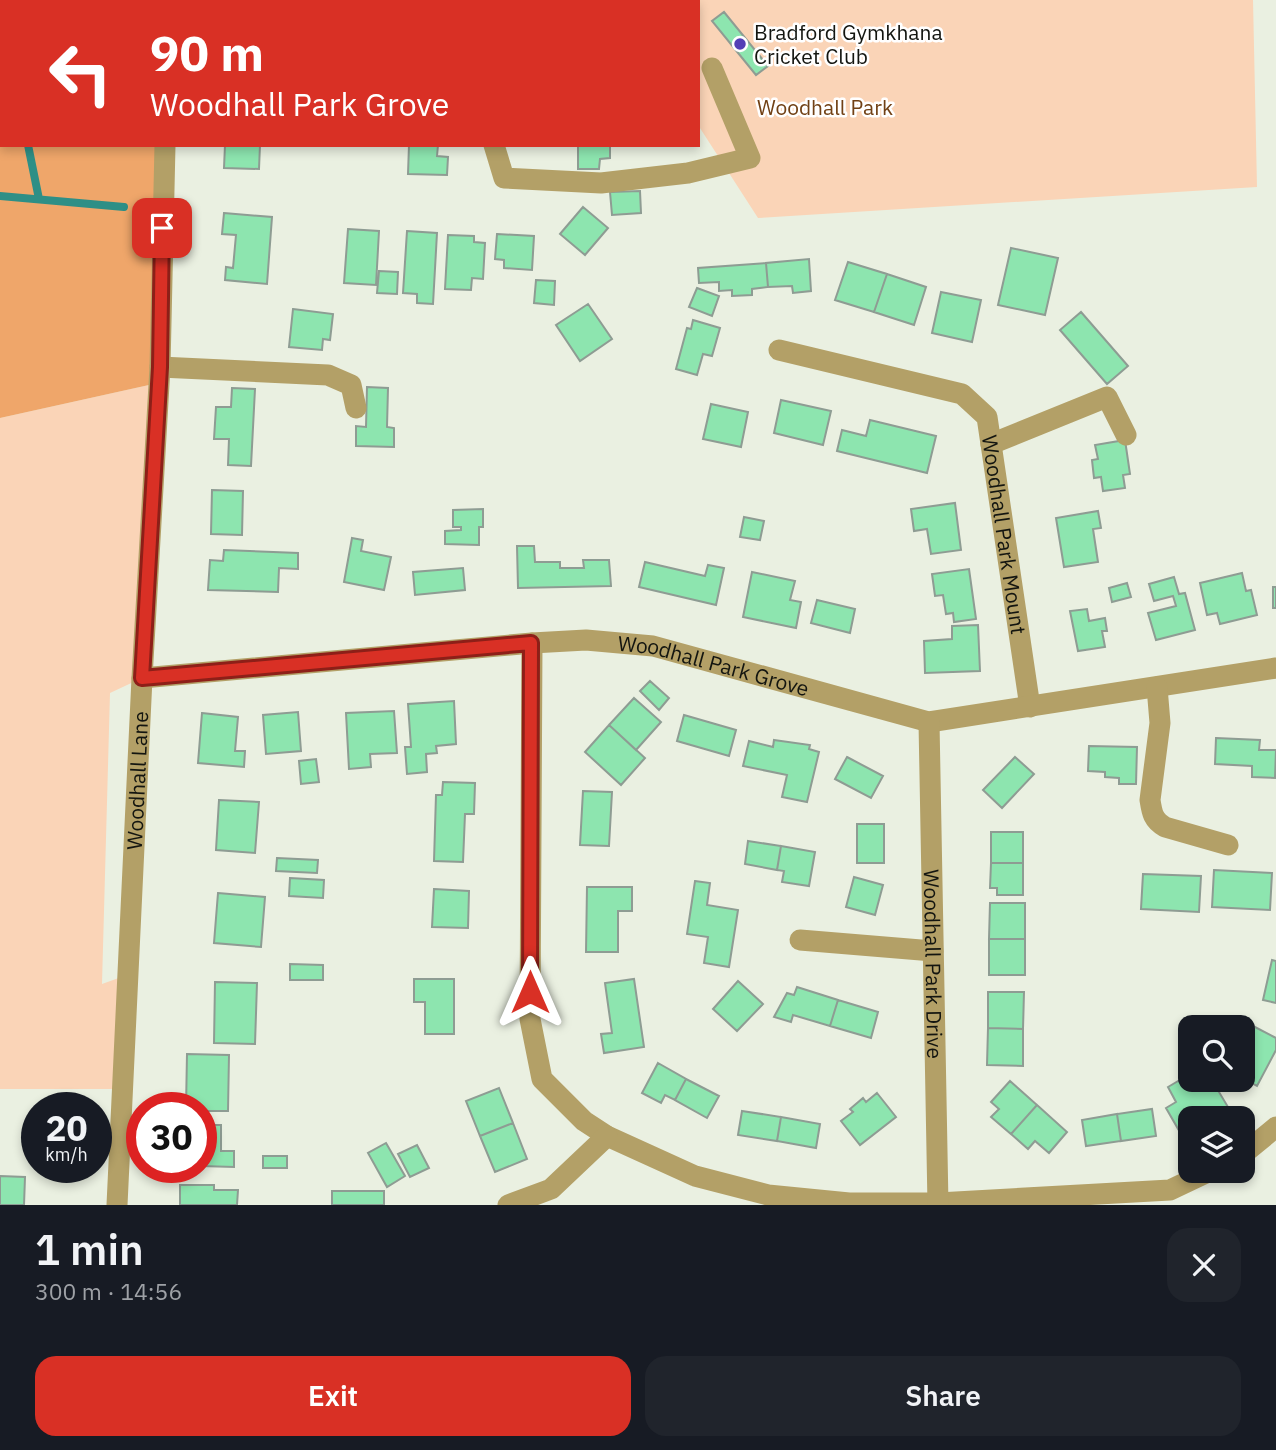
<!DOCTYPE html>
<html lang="en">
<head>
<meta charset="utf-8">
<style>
  body { margin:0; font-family:"IBM Plex Sans",sans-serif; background:#20242c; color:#f1f3f6; height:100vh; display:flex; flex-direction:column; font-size:26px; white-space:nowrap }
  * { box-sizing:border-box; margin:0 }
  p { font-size:23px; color:#9ea1a6 }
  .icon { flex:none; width:38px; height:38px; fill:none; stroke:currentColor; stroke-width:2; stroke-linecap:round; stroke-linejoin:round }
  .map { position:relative; height:1205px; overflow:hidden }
  .side { display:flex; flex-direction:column; background:#171b24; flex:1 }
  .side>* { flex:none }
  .hud { position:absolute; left:0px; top:0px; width:700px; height:147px; box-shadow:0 4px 10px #0003; background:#d93025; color:#fff; overflow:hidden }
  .fabs { position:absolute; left:1178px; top:1015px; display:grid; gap:14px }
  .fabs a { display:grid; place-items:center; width:77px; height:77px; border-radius:14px; background:#171b24; box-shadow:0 4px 10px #0003; font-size:35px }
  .speed { position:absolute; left:21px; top:1092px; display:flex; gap:14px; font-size:35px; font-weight:700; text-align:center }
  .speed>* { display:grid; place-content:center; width:91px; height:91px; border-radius:50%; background:#171b24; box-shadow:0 4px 10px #0003; line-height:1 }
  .speed small { font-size:18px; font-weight:400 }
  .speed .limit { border:10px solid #d22; background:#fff; color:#111 }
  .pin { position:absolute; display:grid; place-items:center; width:60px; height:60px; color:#fff; margin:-30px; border-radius:14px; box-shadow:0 4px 10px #0006 }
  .me { position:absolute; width:77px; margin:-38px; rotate:0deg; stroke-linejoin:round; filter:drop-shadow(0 0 5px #0008) }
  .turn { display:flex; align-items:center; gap:24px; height:147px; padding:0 35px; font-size:32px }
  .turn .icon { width:91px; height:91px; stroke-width:2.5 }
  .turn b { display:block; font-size:49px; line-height:60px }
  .round { display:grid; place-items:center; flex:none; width:74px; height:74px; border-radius:21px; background:#20242c }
  .head { display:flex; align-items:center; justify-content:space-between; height:119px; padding:0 35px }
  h1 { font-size:42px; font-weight:600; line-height:52px }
  .cta { display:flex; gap:14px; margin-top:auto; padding:14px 35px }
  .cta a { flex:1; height:80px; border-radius:21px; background:#d93025; color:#fff; font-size:28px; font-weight:600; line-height:80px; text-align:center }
  .cta a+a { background:#20242c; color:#f1f3f6 }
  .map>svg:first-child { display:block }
</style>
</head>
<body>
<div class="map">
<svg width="1276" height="1205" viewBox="0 0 1276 1205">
  <rect width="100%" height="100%" fill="#eaf0e1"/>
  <path fill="#fad4b7" d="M666,0h587l4,187 -499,31 -60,-93v-123h-32z
    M158,383l-16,295 -32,15 -8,291 25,-9 -3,114h-124v-671z"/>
  <path fill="#efa66a" d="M0,0h175l-173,2v143h163l-7,238 -158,35z"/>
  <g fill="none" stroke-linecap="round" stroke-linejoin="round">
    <path stroke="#2e8f86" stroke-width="8" d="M2,31v1
      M28,145l11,54
      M0,196l124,11"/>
  </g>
  <path fill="#8de5af" stroke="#8e9c93" stroke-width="2" d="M235,0h31v2h-31z
    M415,0h37l-37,2z
    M540,0h39l-39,2z
    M724,12l44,54 -12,9 -44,-54z
    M225,145h35l-1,24 -35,-1z
    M409,145h29l-1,11 11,1 -1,18 -39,-1z
    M578,145h32v13l-10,1 -1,10h-21z
    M640,191l1,22 -29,2 -2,-23z
    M583,207l25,21 -23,27 -25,-21z
    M224,213l48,4 -5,67 -42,-4 1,-13 7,1 3,-33 -14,-1z
    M348,229l31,2 -3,54 -32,-2z
    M407,231l30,2 -4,71 -16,-1v-9l-14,-1z
    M497,234l37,2 -2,34 -28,-2v-8l-9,-1z
    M448,235l26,1v6l11,1 -2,36 -11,-1 -1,12 -26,-1z
    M1011,248l47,10 -13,57 -47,-10z
    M809,259l2,32 -18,2 -1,-7 -24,1 -2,-24z
    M848,262l39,12 -13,38 -39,-12z
    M766,263l2,24 -16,2v6l-20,1v-6l-13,1v-9l-20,1 -1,-15z
    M379,271l19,1 -1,22 -20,-1z
    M887,274l39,13 -12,38 -40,-13z
    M536,280l19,1 -1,24 -20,-2z
    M697,288l22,8 -7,20 -23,-9z
    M941,292l40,8 -9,42 -40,-9z
    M588,304l24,35 -32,22 -24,-36z
    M293,309l40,5 -3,26 -7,-1 -1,11 -33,-3z
    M1081,312l47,54 -21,18 -47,-54z
    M693,320l27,8 -8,28 -9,-2 -6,21 -21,-6 11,-41 4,1z
    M367,387l21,1 -1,39 7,1v19l-38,-1v-20l10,1z
    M232,388l23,1 -4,77 -23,-1 1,-26h-15l2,-32h15z
    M781,400l50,11 -8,34 -49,-12z
    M711,404l37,8 -7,35 -38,-8z
    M870,420l66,16 -9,37 -90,-22 5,-21 24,6z
    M1125,440l5,34 -7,1 2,13 -22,3 -2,-14 -7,1 -2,-18 6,-1 -3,-14z
    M212,490l31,1 -1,44 -31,-1z
    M955,503l6,47 -30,4 -4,-25 -13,2 -3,-22z
    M483,509v18h-4v18l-34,-1v-13l16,-1v-3h-8v-17z
    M1098,511l3,17 -8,1 5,33 -34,5 -8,-49z
    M744,517l20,4 -4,19 -20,-3z
    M352,538l11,2 -2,11 30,6 -7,33 -40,-8z
    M517,546h17l1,16h25v6h24l-1,-8h26l2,26 -93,2z
    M224,550l74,3v16l-19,-1 -1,24 -70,-2 2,-30 13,1z
    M645,562l60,14 3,-11 16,3 -8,37 -77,-18z
    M463,568l2,22 -50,5 -2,-23z
    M969,569l7,50 -22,3 -1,-9 -7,1 -3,-19 -8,1 -3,-22z
    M752,572l43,9 -5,19 11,2 -5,26 -53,-11z
    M1242,573l4,18 5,-1 6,25 -37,9 -3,-11 -10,2 -7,-32z
    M1174,577l5,17 6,-1 10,37 -39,10 -8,-27 28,-7 -3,-10 -19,5 -5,-17z
    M1127,583l4,14 -19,5 -3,-14z
    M1273,587h3v21h-3z
    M817,600l38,9 -5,24 -39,-10z
    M1087,609l2,12 16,-3 2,13h-5l3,16 -27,4 -8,-40z
    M978,625l2,46 -55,2 -1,-32 28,-2v-13z
    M650,681l19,17 -10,12 -19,-19z
    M634,698l27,24 -25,28 -27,-25z
    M454,701l2,43 -20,2 1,7 -11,1 1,18 -20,2 -2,-27h6l-3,-43z
    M394,711l3,42 -27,1 1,13 -22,2 -3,-56z
    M298,712l3,39 -35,3 -3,-39z
    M202,713l36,4 -3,34h10l-1,16 -46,-4z
    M684,715l52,15 -7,26 -52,-15z
    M609,725l36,33 -24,27 -36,-33z
    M1216,738l44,2 -1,10h17l-1,28 -23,-1v-11l-37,-2z
    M774,740l36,5 -1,4 10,3 -12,50 -25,-5 5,-22 -44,-9 6,-25 24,6z
    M1089,746l48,1 -1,37h-17v-6l-14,-1v-5l-17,-1z
    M847,757l36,19 -12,22 -36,-19z
    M1015,757l19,17 -32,34 -19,-18z
    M316,759l3,23 -18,2 -2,-23z
    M443,782l32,1 -1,31h-9l-2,48 -29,-1 2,-66h6z
    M583,791l29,1 -3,54 -29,-1z
    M219,800l40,2 -4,51 -39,-3z
    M857,824h27v39h-27z
    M991,832h32v31h-32z
    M748,841l33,5 -4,24 -32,-6z
    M781,846l34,6 -6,34 -27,-4 2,-11 -7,-1z
    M277,858l41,2 -1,13 -41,-2z
    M991,863h32v32h-26v-7h-7z
    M1214,870l58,3 -2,37 -58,-3z
    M1143,874l58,2 -2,36 -58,-3z
    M854,877l29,8 -8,30 -29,-8z
    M290,878l34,2 -1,18 -34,-2z
    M695,881l15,2 -3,22 31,5 -9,57 -25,-4 4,-26 -21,-3z
    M587,887h45v24h-14v41h-32z
    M434,889l35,2 -1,37 -36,-1z
    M218,893l47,4 -4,50 -47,-4z
    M990,903h35v36h-36z
    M989,939h36v36h-36z
    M1272,960l4,1v42l-13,-3z
    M290,964l33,1v15h-33z
    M414,979h40v55h-29v-32h-11z
    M634,979l10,68 -40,6 -3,-19 11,-1 -7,-50z
    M738,981l25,23 -26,27 -24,-22z
    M215,982l42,1 -2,61 -41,-1z
    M797,987l41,13 -8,26 -37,-11 -2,7 -17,-5 13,-24 7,2z
    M988,992h36l-1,37 -35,-1z
    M838,1000l40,12 -7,26 -41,-12z
    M1253,1026l23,12v12l-19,36 -15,-8v-33z
    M988,1028l35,1v37l-36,-1z
    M187,1054l42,1 -1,56h-27v-3h-15z
    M658,1063l28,16 -11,21 -10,-5 -4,8 -19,-10z
    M1190,1074v6h16l5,10 5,-3 12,20 -21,11h-17v10l-9,6 -15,-26 10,-6 -8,-15z
    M686,1079l33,17 -12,22 -32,-18z
    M1010,1081l27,24 -26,29 -20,-17 8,-8 -8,-7z
    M499,1088l14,35 -33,13 -14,-35z
    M877,1093l19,24 -36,28 -19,-24 12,-9 -3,-3 13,-11 3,4z
    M1037,1105l30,27 -18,21 -14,-12 -7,8 -17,-15z
    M1152,1109l4,27 -35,5 -4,-27z
    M742,1111l39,6 -4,24 -39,-6z
    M1117,1114l4,27 -35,5 -4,-26z
    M781,1117l39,7 -4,24 -39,-7z
    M513,1123l14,36 -32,13 -15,-36z
    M201,1125h20v26h13v16l-33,-1z
    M386,1143l19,33 -18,11 -19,-34z
    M417,1145l12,23 -19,9 -12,-23z
    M263,1156h24v12h-24z
    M0,1176l25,1 -1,28h-24z
    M180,1185h34v5h24l-1,15h-57z
    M332,1191h52v14h-52z"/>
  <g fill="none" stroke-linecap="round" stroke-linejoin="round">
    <g stroke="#b3a067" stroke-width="21">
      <path d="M175,2v-2"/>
      <path d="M486,2v-2"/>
      <path d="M494,145l10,33 97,5 87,-10 62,-15 -38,-90"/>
      <path id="s1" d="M779,350l183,44 25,23 43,290"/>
      <path d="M160,367l168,8 23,10 5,23"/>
      <path d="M991,444l116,-47 19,38"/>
      <path d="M532,643l-2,376 12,60 42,42 23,15 88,40 73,19 81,8h89l232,-13 40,-19"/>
      <path id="s2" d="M142,678l390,-35 54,-3 67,6 276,76 347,-54"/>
      <path d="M1157,687l3,36 -10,77c2,13 3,20 15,27l63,18"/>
      <path id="s3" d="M929,722l9,483"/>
      <path d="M800,940l133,11"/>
      <path d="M1242,1155l34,-28"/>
      <path id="s4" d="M117,1205l25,-527 18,-311 5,-222"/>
      <path d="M508,1205l43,-16 56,-53"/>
    </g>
  </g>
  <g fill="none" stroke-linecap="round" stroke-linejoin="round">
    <g stroke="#8d1f18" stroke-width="18">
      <path id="route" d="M162,228l-2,139 -18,311 389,-35 -1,349"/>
    </g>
    <use href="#route" stroke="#d93025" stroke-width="12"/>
  </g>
  <circle fill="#533fb6" stroke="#fff" stroke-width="2.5" cx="740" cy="44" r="7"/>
  <g text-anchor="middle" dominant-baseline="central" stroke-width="5" stroke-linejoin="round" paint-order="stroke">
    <g font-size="21" fill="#131510" stroke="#fff" text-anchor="start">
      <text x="754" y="32">Bradford Gymkhana<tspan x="754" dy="24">Cricket Club</tspan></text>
    </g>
    <g font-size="21" fill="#714115" stroke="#fff">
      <text x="825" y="107">Woodhall Park</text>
    </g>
    <g font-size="21" fill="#131510" stroke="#fff">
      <text stroke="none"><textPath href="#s1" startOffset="341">Woodhall Park Mount</textPath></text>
      <text stroke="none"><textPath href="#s2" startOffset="576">Woodhall Park Grove</textPath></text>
      <text stroke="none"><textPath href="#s4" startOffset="425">Woodhall Lane</textPath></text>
      <text stroke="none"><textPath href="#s3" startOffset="242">Woodhall Park Drive</textPath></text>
    </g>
  </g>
</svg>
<div class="fabs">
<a><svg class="icon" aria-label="search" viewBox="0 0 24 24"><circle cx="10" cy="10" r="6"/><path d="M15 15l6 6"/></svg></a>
<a><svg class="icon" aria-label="layers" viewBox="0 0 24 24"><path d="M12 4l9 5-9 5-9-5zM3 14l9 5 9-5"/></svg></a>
</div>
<div class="speed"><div>20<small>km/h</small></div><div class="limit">30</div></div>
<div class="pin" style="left:162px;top:228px;background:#d93025"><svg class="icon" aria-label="arrive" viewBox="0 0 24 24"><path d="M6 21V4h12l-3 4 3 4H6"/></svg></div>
<svg class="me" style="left:530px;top:992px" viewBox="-20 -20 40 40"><path d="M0-17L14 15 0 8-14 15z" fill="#d93025" stroke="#fff" stroke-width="4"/></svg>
<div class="hud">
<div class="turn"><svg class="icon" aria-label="left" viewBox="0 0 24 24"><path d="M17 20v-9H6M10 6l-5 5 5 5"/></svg><div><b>90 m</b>Woodhall Park Grove</div></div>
</div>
</div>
<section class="side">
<div class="head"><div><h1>1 min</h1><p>300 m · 14:56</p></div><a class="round"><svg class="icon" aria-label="close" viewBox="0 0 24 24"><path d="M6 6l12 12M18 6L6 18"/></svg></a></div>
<div class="cta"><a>Exit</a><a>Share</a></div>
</section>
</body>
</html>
